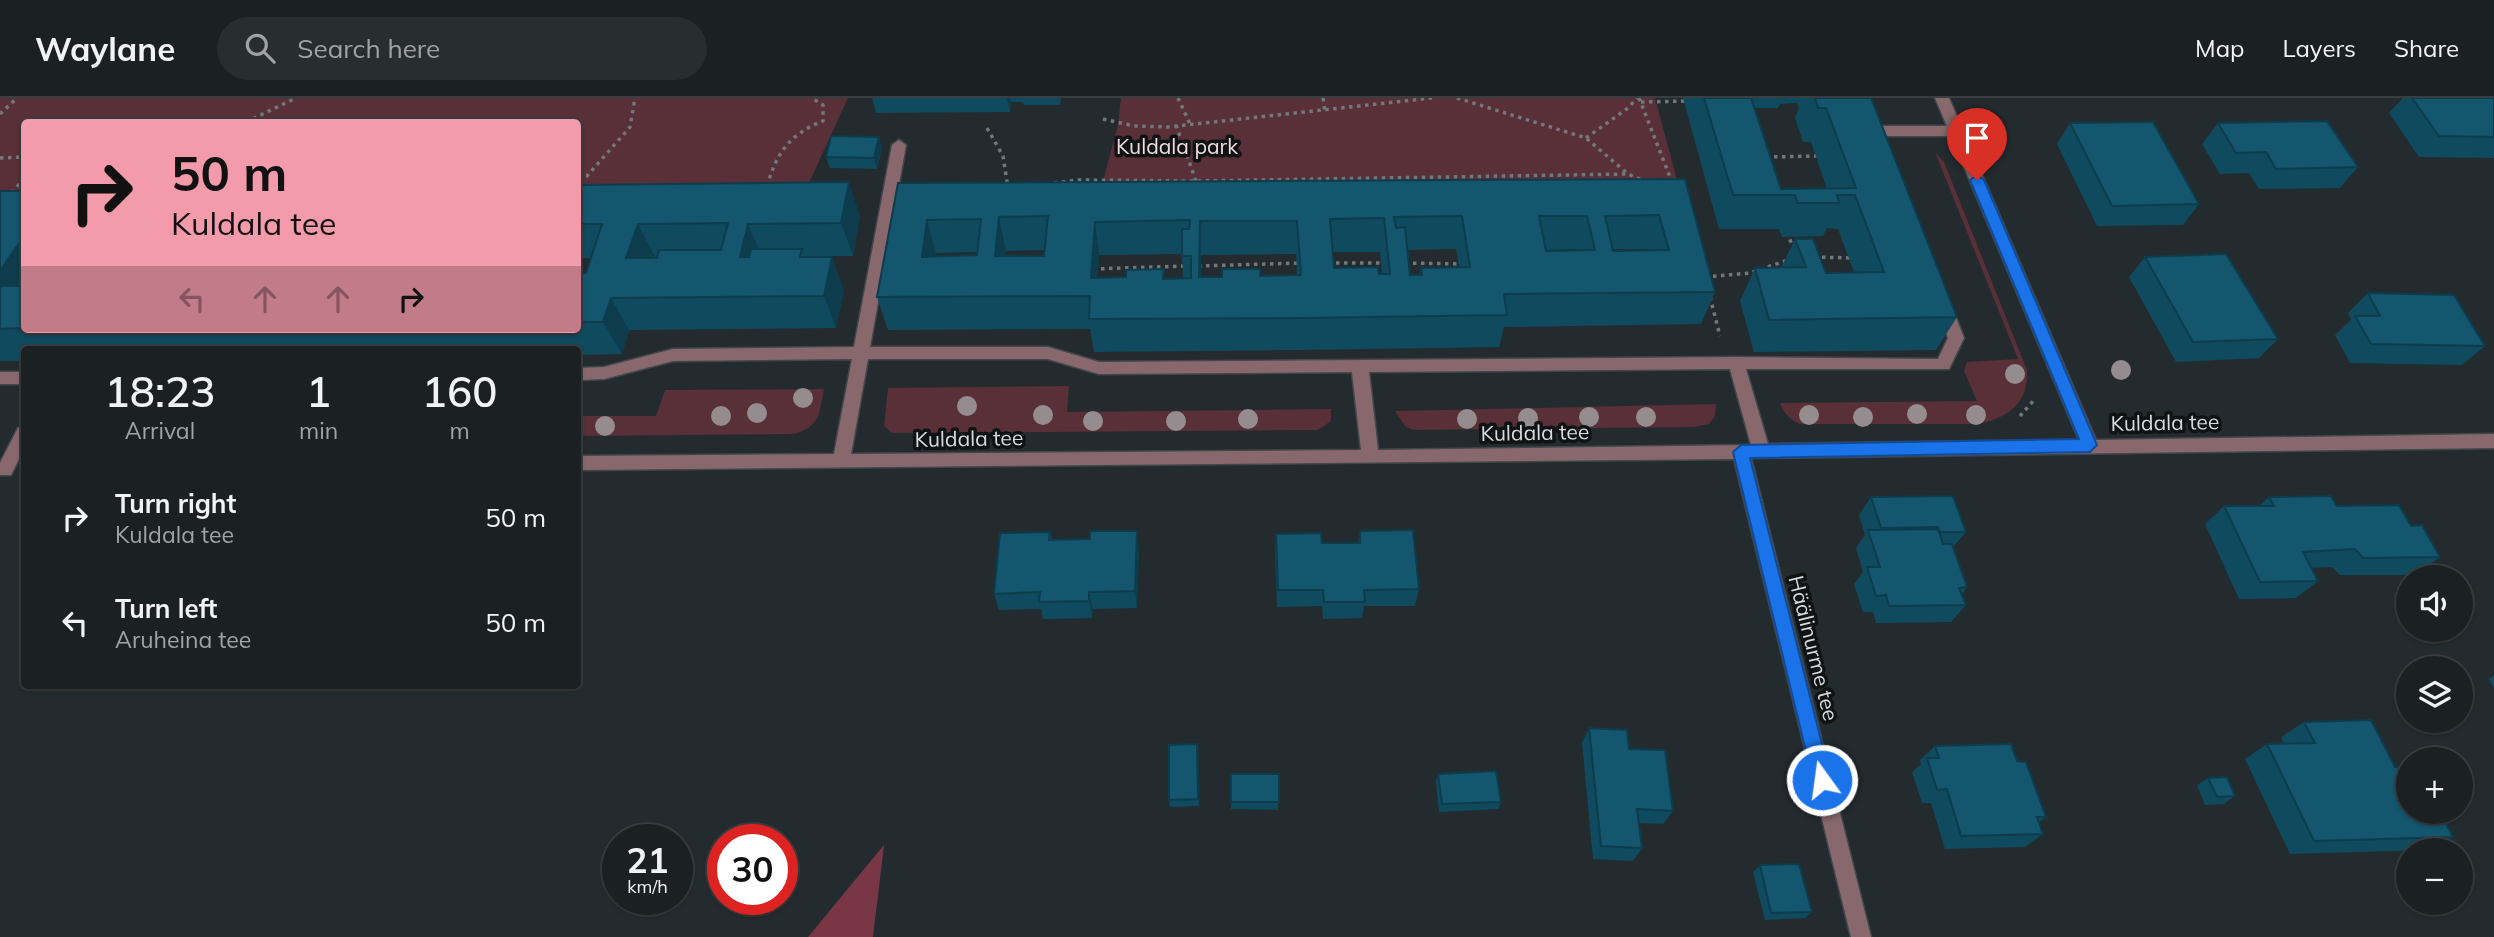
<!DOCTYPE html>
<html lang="en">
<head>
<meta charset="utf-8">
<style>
  body { margin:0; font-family:Mulish,sans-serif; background:#282d2f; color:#f1f3f6; height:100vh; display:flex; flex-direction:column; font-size:26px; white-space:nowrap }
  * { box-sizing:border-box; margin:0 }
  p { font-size:23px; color:#a0a3a5 }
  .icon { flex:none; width:38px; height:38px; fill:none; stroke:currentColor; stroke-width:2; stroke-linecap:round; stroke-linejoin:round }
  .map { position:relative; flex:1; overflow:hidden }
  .side { position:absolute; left:21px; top:248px; width:560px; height:343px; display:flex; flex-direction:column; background:#1b2022; border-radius:7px; box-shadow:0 2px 5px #0004,0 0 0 2px #393e40 }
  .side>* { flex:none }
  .hud { position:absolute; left:21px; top:21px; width:560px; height:214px; border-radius:7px; box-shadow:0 2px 5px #0004,0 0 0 2px #393e40; background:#f39aab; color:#111; overflow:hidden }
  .controls { position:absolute; left:2396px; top:467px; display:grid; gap:14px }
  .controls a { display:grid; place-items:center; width:77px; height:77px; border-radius:50%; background:#1b2022; box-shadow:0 2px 5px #0004,0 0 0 2px #393e40; font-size:35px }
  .speed { position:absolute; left:602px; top:726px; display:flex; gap:14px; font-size:35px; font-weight:700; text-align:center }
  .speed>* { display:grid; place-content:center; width:91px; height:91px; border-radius:50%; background:#1b2022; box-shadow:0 2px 5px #0004,0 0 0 2px #393e40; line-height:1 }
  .speed small { font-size:18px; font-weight:400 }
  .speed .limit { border:10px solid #d22; background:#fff; color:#111 }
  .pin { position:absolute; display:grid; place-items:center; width:60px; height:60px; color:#fff; margin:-72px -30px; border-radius:50% 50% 50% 0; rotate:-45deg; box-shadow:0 0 7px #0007 }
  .pin .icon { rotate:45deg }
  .me { position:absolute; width:77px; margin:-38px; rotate:346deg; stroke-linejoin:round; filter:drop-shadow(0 0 5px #0008) }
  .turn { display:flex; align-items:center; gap:24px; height:147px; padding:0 35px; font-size:32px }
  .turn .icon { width:91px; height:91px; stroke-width:2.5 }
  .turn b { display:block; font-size:49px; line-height:60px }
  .lanes { display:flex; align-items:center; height:66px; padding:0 35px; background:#0003; justify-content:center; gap:35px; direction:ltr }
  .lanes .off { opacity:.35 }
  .eta { display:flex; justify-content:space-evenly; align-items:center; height:119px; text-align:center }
  .eta b { font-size:42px; font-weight:600; line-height:49px }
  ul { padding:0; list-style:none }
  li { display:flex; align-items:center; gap:21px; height:105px; padding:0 35px }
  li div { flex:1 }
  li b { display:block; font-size:26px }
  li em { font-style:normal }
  header { display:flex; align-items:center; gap:42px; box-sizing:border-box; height:98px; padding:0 35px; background:#1b2022; border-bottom:2px solid #393e40 }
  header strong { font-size:33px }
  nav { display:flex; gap:38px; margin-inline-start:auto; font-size:24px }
  .search { width:490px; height:63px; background:#282d2f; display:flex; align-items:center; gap:18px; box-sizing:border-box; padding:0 24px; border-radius:38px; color:#a0a3a5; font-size:26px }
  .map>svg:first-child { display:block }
</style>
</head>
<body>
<header>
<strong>Waylane</strong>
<div class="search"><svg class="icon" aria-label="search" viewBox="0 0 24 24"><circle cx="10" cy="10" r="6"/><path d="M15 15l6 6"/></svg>Search here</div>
<nav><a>Map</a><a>Layers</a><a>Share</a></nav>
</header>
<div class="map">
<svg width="2494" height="839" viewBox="0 0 2494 839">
  <rect width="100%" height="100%" fill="#242b2e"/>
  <path fill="#592f38" d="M0,0h848l-47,102 -223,1v-79h-554v82l-24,1z
    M1121,0h534l22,82 -578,16 19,-71z
    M1935,54l9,10 83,208c2,33 -19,48 -49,54h-179c-10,-6 -15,-10 -19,-21l197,-2 -13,-30 3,-9 51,-3z
    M1069,288l-2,26 264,-3v12l-13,9 -426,3 -8,-7 4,-38z
    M824,291c-5,25 -3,37 -30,45l-216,2v-20h78l9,-26z
    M1716,306l-1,12 -6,8 -15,3 -281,3 -8,-4 -10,-15z"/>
  <path fill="#793746" d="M884,747l-11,92h-65z"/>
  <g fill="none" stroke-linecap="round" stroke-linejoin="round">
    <g stroke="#41474a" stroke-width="3">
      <path id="minor" d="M1935,0h14l147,342 398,-6v14l-743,10 120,479h-20l-117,-478 -1156,11v-14l256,-2 18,-95 -179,2 -69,18 -26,1v-12l26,-1 69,-18 181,-2 38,-202 7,-5 7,5 -36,202h178l51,15 637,-5 202,2 10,-21 -12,-31 8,-6 8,6 12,31 -15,31h-203l22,75 311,-4 -128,-304h-77l-7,-5 7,-5h73zM868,261h180l51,15 253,-2 9,78 -510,4zM1730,271l21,76 -373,5 -9,-78z
        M0,274h24v12h-24z
        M24,328v23l-13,26h-11v-12l18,-35z"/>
    </g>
    <path stroke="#72777a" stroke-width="3.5" stroke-dasharray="3.5 4.5" stroke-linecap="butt" d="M1178,0l12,26
      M1323,0l2,14
      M1457,0l129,40 42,36 14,6
      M1639,0l33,84
      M1641,4l45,-1
      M0,16l17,-16
      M1103,21l31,7 34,1 264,-29
      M246,24l50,-24
      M1176,27l20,56
      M987,30l16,28 5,32
      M1586,40l42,-30 9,-10
      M1766,59l54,-1
      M0,60l24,-1
      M578,78h9l43,-49 5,-29
      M1054,85l25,-3 117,1 432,-7
      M767,88c10,-34 23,-52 56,-65v-16l-11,-7
      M12,95l12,-15
      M1787,134l7,18
      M1814,159l40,1
      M1328,165h57
      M1405,165l57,1
      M1198,168l103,-3
      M1093,171l93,-3
      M1705,179l45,-4 38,-13
      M1710,199l10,39
      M2020,318l15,-17"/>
    <use href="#minor" fill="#88686d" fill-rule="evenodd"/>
  </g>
  <g fill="#958c8f">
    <circle cx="2121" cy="272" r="10"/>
    <circle cx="2015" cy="276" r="10"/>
    <circle cx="803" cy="300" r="10"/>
    <circle cx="967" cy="308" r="10"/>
    <circle cx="757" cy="315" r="10"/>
    <circle cx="1917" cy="316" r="10"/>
    <circle cx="1043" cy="317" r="10"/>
    <circle cx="1809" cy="317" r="10"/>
    <circle cx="1976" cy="317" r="10"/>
    <circle cx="721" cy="318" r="10"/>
    <circle cx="1589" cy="319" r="10"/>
    <circle cx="1646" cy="319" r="10"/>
    <circle cx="1863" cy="319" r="10"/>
    <circle cx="1528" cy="320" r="10"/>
    <circle cx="1248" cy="321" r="10"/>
    <circle cx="1467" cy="321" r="10"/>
    <circle cx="1093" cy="323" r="10"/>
    <circle cx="1176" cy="323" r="10"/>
    <circle cx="605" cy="328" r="10"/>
  </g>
  <path fill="#104a5f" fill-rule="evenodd" d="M872,0h189l-1,7h-36l-1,-3h-12l-1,10 -134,1z
    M1683,0h188l86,219 -21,33 -182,2 -14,-51 15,-33h26l14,-29 31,34 28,-1 -16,-43 -11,-1 -4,8 -41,1 -3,-8h-60zM1797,5l2,5 -4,10 8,24h8l16,47h-46l-27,-81h24l2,-4z
    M2403,0h91v60l-75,-1 -30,-44z
    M2070,25l129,81 -16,21 -86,1 -40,-82z
    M2218,25l140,44 -18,21 -81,1 -10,-16 -29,1 -18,-30z
    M882,50l-5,21 -47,-1 -4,-11z
    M1685,81l30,113 -14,32 -197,3 -5,20 -199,3 -206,2 -4,-23 -202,1 -11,-33 21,-114zM1456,151l3,18 -38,1 -1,7h-10l-3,-25zM1578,151v1l-32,1v-1zM1613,151h35v2h-35zM1044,152v6h-39l1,-5zM977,154v3l-41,1v-3zM1332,154h48l2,22 -48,-6zM1182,156l1,24 -86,-1 2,-22zM1296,156l1,22 -96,1v-22z
    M578,87l282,31 -7,40h-48l39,34 -8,38 -207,2 -7,24 -44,1v-5h-554v11h-24v-170h24v138h554v-56h8l5,-15h-13z
    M2145,159l133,82 -19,19 -83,4 -47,-85z
    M2368,195l117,53 -23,19 -112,-2 -15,-28 16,-15 -3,-7z
    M1871,399l95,35 -13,15 14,40 -5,7 4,11 -15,17 -75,1 -3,-11h-10l-9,-28 9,-12 -7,-24 9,-13 -6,-20z
    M2269,399l68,9 103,51 -24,18h-76l-8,-8 -21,1 7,13 -22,17 -57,1 -34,-75 19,-18h35z
    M1360,433l59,58 -4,17h-51l-2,12 -39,1 -1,-13 -45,1 -2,-55 1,-18 46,9h36z
    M1050,434l2,8 87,8 -2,60 -44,1 -1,9 -49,1 -2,-10 -42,1 -5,-16z
    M2494,578v12l-5,-9z
    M2304,624l91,45 58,70 -27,13 -136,4 -45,-95 22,-15h17l-3,-7z
    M1589,630l40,21 44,62 -10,13 -24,-1 3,25 -9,13 -40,-2 -11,-116z
    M1935,648l82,15 29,56 -7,5 4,12 -18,13 -80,2 -14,-46h-9l-10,-31 9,-8 -1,-4z
    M1198,654l1,54 -29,1 -1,-7z
    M1231,676h48l-1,36 -47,-1z
    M1438,676l63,28 -3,7 -59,3 -3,-31z
    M2208,680l27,18 -11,8 -19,1 -8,-20z
    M1760,767l52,47 -7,6 -40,2 -12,-48z"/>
  <path fill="#0d3c4d" d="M1007,0h3l1,4 -1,10z
    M879,39l3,11 -5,21 -3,-11z
    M849,84l11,34 -7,40 -12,-33z
    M999,119l7,34 -4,38 -7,-33z
    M927,122l9,33 -5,37 -9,-33z
    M1200,123l1,34v55l-2,-33z
    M1095,124l4,33 -4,55 -4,-32z
    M638,126l17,33 -11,34 -18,-33z
    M748,126l14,33h-22z
    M24,138v82l-24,-22v-25z
    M832,159l12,33 -8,38 -12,-32z
    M611,200l18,32 -7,24 -19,-32z
    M1137,433l2,17 -2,60 -2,-17z
    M1089,494l4,17 -1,9 -3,-17z"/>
  <path fill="#13566e" stroke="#0d3c4d" stroke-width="2" fill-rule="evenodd" d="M1704,0h47l30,91 75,-1 -30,-80h-8l-3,-10h56l86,219 -188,3 -14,-52 51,-1 -11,-28h18l13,34 58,-1 -29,-77h-18l2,8h-42l-2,-8h-62z
    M2412,0h82v39l-55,-1z
    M2327,23l31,46 -82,2 -10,-17 -30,1 -18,-30z
    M2153,24l46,82 -87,2 -42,-83z
    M831,38l48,1 -5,21 -48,-1z
    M1685,81l30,113 -211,2 3,21 -205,3 -213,1 1,-23 -213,1 21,-114zM1659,117l10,35 -56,1 -8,-35zM1048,118l-4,40h-49l4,-39zM1462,118l8,51 -49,1 1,7h-12l-5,-48 -9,1 -2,-11zM1539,118h48l8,34 -49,1zM1384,120l6,56h-11l-1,-7 -44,1 -4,-49zM981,121l-4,36 -55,2 5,-37zM1190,122l-1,9h-7v27h9v22l-28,1 1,-10 -38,1v7l-35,1 4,-56zM1200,123h97l4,54 -41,1v-7h-38v8h-23z
    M849,84l-8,41 -93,1 -8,33h9l2,-8h51l-2,8h32l-8,39 -213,2 -8,24h-25v-49h8l16,-49h-24v-39zM728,125l-7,27h-62l-2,8h-31l12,-34z
    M0,93h24v45l-24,35z
    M2226,156l52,85 -85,3 -48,-85z
    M0,188h24v42l-24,1z
    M2368,195l86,2 31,51 -114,-2 -16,-28h25z
    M1953,398l13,36h-26l-2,-5 -57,1 -10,-31z
    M2331,398l6,10 62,-1 12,21 11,-1 18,32 -77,1 -8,-9 -52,3 15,29 -58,1 -36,-76h50l-5,-9z
    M1938,431l5,15h9l15,43 -8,1 7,17 -77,1 -3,-11 -10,1 -9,-29h13l-12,-37z
    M1413,432l6,59 -55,1 1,12h-41l-1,-12h-45l-2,-56 45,-1 1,10h38v-12z
    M1090,433h47l-2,60 -46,1v9l-50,1 1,-10 -46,2 6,-61 50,-1 -1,8 41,-1z
    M2371,622l24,47h13v45h32l13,25 -139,4 -47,-97 48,-1 -11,-21z
    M1589,630l38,2 2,19 36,1 8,61 -36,-2 5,39 -41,-2z
    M1197,646l1,55 -29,1v-55z
    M2011,646l6,17 9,1 20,55h-9l6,17 -82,2 -14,-47 -10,1 -10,-32h12l-4,-12z
    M1496,673l5,31 -59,2 -4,-30z
    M1231,676h48v28h-48z
    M2227,679l8,19 -18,1 -9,-19z
    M1799,766l13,48 -41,1 -11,-48z"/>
  <path fill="#1a73e8" stroke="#114b97" stroke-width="2" d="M1977,77l7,5 113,265 -7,7 -340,6 81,322 -2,6 -7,2 -6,-2 -3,-6 -80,-328 8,-7 338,-6 -109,-259z"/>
  <g text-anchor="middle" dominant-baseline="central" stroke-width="7" stroke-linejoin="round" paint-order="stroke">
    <g font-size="21" fill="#f1dbde" stroke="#0f1314">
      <text x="1177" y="48">Kuldala park</text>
    </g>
    <g font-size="21" fill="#d7dbde" stroke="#0f1314">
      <text transform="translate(2165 324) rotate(-1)">Kuldala tee</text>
      <text transform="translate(1535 334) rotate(-1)">Kuldala tee</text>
      <text transform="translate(969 340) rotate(-1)">Kuldala tee</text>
      <text transform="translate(1814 550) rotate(76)">Häälinurme tee</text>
    </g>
  </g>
</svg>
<div class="controls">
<a><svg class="icon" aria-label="sound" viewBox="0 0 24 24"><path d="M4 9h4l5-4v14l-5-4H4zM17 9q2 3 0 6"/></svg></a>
<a><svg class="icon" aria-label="layers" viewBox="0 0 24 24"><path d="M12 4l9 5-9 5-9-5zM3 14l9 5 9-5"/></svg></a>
<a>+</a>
<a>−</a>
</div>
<div class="speed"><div>21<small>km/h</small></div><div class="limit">30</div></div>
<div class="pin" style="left:1977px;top:82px;background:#d93025"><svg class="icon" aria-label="arrive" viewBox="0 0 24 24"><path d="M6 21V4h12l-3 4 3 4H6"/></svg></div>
<svg class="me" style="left:1822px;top:682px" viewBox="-20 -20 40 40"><circle r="17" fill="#1a73e8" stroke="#fff" stroke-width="3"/><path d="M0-11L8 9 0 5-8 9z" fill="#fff"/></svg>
<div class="hud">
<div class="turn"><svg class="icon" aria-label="right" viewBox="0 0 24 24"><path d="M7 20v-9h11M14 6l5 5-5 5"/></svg><div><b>50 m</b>Kuldala tee</div></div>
<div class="lanes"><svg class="icon off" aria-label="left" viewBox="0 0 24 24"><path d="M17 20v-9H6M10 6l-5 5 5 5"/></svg><svg class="icon off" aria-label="ahead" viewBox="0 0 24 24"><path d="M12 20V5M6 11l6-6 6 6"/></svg><svg class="icon off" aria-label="ahead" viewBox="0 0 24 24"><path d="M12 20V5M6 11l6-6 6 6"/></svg><svg class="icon" aria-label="right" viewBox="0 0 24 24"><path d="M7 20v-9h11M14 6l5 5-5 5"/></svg></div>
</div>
<section class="side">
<div class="eta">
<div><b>18:23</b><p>Arrival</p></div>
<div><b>1</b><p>min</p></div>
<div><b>160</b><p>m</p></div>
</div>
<ul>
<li><svg class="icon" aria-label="right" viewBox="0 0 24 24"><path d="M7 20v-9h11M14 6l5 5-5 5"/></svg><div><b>Turn right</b><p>Kuldala tee</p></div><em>50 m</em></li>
<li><svg class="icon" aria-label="left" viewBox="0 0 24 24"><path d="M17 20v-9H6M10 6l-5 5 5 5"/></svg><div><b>Turn left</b><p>Aruheina tee</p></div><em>50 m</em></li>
</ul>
</section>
</div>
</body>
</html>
